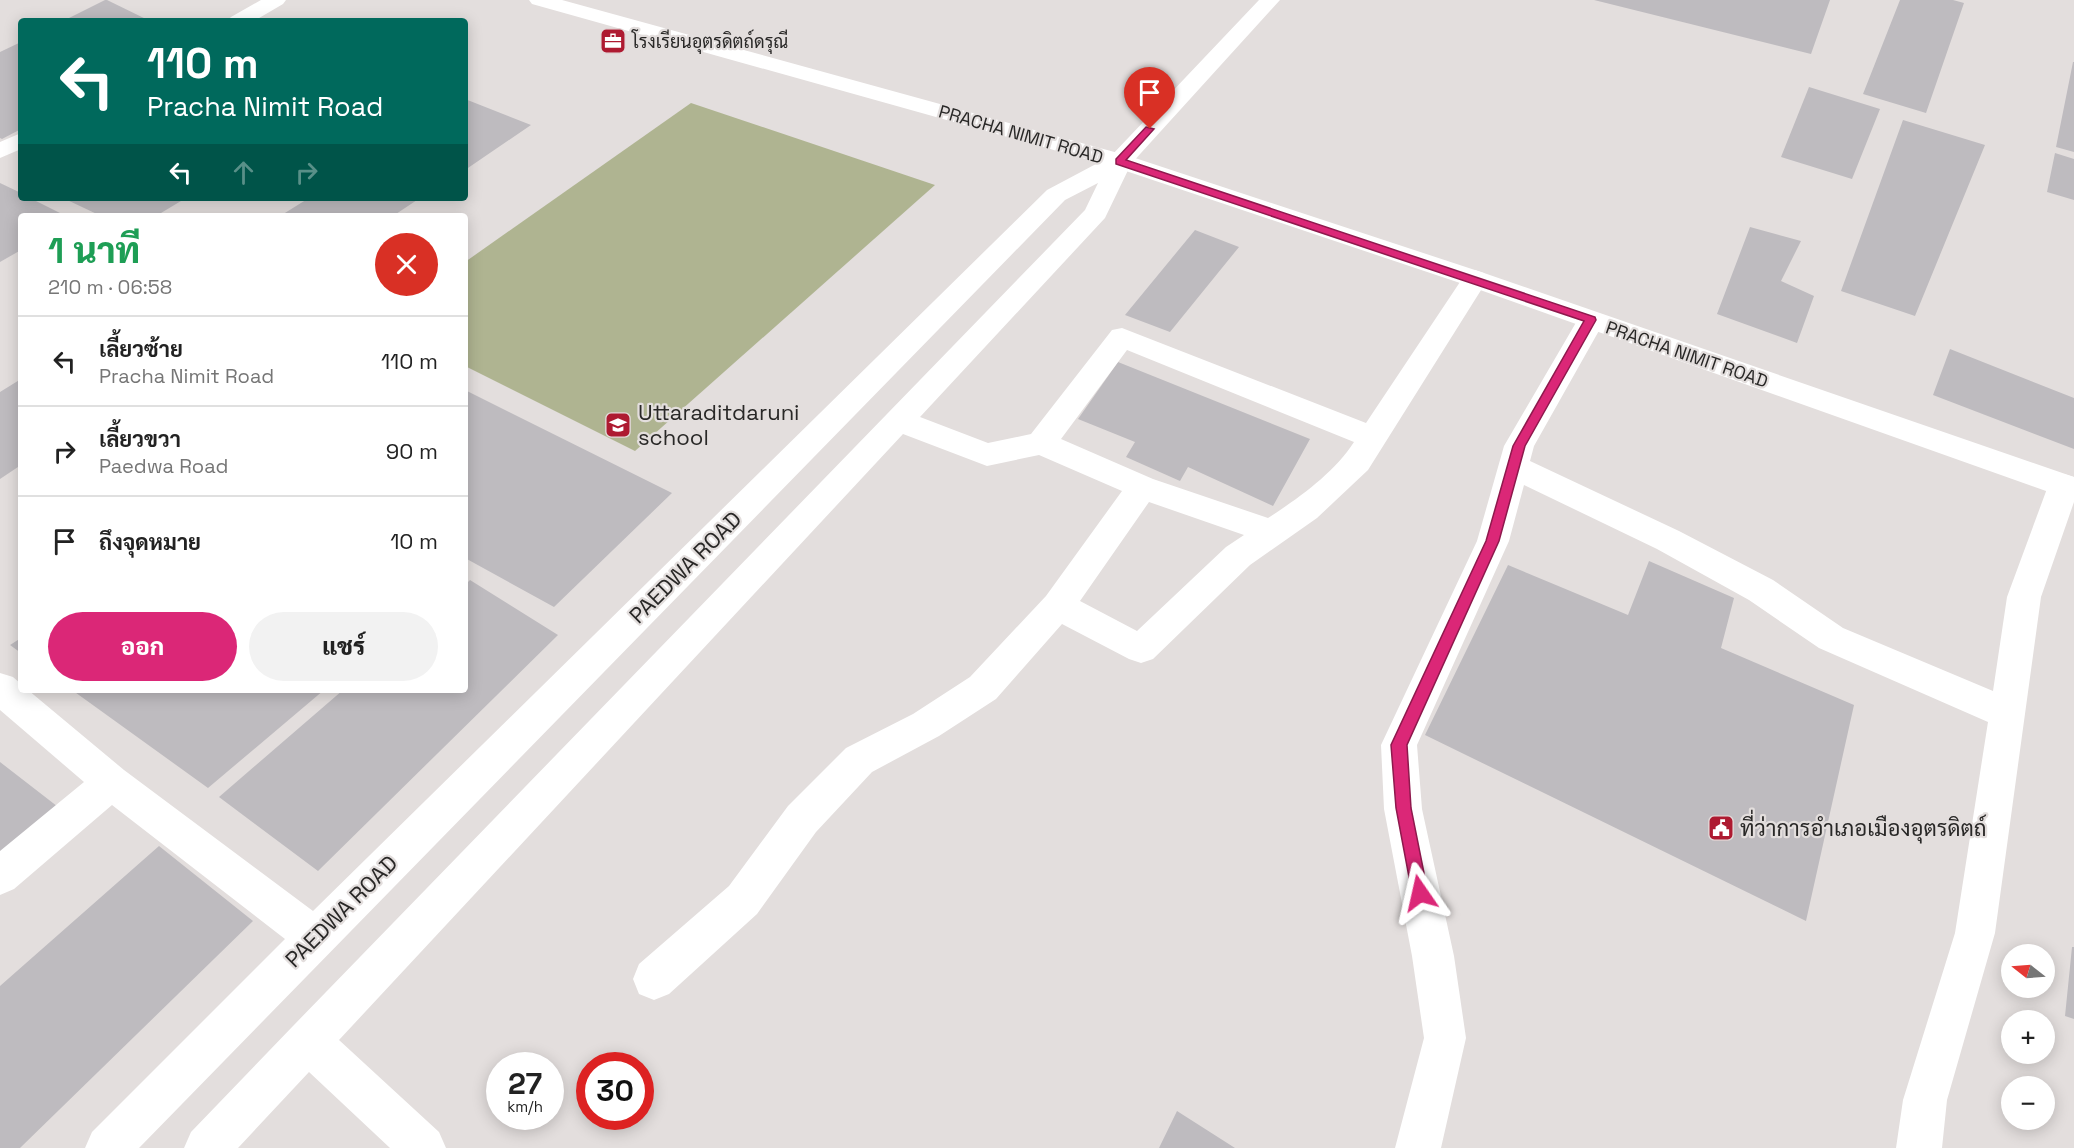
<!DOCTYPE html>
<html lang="th">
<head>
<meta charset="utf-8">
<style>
  body { margin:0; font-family:"Space Grotesk",Sarabun,sans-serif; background:#f2f2f2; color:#222; height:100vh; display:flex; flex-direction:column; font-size:22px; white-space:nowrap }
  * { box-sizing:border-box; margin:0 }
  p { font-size:20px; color:#767676 }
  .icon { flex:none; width:33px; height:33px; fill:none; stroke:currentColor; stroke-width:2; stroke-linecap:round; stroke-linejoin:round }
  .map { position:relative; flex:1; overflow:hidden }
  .side { position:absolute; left:18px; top:213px; width:450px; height:480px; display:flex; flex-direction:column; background:#fff; border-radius:6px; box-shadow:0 3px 15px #0003 }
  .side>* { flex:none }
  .banner { position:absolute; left:18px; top:18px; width:450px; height:183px; border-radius:6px; box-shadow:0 3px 15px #0003; background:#00695c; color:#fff; overflow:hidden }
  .needle { width:39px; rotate:287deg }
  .buttons { position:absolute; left:2001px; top:944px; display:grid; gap:12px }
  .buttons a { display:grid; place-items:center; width:54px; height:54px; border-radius:50%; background:#fff; box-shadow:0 3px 15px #0003; font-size:30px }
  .speed { position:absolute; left:486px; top:1052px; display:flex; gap:12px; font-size:30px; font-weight:700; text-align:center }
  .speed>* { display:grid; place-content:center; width:78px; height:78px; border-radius:50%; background:#fff; box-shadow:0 3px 15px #0003; line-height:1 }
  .speed small { font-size:15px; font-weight:400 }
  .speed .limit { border:9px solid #d22; background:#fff; color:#111 }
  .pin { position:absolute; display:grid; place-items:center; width:51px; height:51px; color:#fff; margin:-62px -26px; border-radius:50% 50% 50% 0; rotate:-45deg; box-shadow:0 0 6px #0007 }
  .pin .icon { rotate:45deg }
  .me { position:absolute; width:66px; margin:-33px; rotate:349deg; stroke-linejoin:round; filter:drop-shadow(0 0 4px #0008) }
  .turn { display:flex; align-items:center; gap:21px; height:126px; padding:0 30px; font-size:27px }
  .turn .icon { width:78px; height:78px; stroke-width:2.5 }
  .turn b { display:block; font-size:42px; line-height:51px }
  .lanes { display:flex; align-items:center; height:57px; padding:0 30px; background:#0003; justify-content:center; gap:30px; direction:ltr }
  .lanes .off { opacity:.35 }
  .round { display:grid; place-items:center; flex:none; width:63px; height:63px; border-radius:32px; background:#f2f2f2 }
  .summary { display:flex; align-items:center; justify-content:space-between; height:102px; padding:0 30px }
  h1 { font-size:36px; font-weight:800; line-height:45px; color:#1e9e55 }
  .button { display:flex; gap:12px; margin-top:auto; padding:12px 30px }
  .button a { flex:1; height:69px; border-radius:36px; background:#db2777; color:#fff; font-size:24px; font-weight:800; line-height:69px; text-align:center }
  .button a+a { background:#f2f2f2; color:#222 }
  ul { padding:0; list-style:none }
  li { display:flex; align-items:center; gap:18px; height:90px; padding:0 30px; border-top:2px solid #e0e0e0 }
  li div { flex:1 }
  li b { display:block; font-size:22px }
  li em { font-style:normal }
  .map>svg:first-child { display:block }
</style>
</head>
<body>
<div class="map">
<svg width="2074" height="1148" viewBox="0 0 2074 1148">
  <rect width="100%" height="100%" fill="#e3dedd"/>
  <path fill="#afb491" d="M691,103l244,82 -300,266 -170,-85v-104z"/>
  <path fill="#bebbbf" d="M105,0h2l43,21h-87z
    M1594,0h236l-19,54z
    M1900,0h53l11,3 -38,110 -63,-19z
    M21,42v87l-19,10 -2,-1v-86z
    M2073,62h1v90l-18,-5z
    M1809,87l71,22 -28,70 -71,-22z
    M465,99l66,26 -66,45z
    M1903,120l82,25 -70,171 -74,-25z
    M2055,153l19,6v41l-27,-8z
    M0,183l21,10v5h9l36,18h-45v34l-21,12z
    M63,198h123l-30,18h-55z
    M309,198h111l-27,18h-113z
    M1750,227l51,14 -20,40 33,15 -17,47 -80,-29z
    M1195,230l44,17 -69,85 -45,-17z
    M1950,349l124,49v51l-141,-54z
    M1118,362l192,77 -37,67 -85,-39 -8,14 -54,-24 9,-15 -57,-23z
    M21,379v86l-21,14v-87z
    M465,390l207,103 -118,114 -89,-49z
    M1649,561l85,37 -13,50 133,57 -48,216 -381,-186 83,-170 120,50z
    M470,580l88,55 -240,236 -99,-74 124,-107h122v-105z
    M21,638v15l-11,-8z
    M72,690h252l-116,98z
    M0,762l62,48 -62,52z
    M159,846l94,75 -233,227h-20v-162z
    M2072,947h2v72l-9,-3z
    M1177,1111l58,37h-76z"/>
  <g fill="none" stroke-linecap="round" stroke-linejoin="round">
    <path fill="#fff" fill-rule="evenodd" d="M261,0h25l-3,4 -29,17h-27l4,-4z
      M1259,0h21l-149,164 -26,54 -185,199 68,26 43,-9 81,-104 10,-2 244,95 100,-150 9,-3 9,3 4,6 -120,191 -51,48 -67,47 -97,94 -12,4 -12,-4 -67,-35 -66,75 -57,37 -67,36 -56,60 -59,82 -88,80 -15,6 -15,-6 -6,-15 6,-15 90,-78 59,-80 58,-58 67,-34 57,-37 76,-81 76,-105 -83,-36 -52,11 -84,-32 -564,606 100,92 7,16h-56l-81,-76 -71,76h-54l7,-16 102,-106 792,-816 13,-27 -33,17 -926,948h-54l7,-16 193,-193 -173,-134 -98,84 -14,6v-44l84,-69 -84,-72v-37l13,4 8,7v6h7l96,80 189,141 734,-721 64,-34zM1127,350l227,92c-20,31 -55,56 -86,76l-115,-39 -92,-40zM1149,502l95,33 -18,12 -89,84 -57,-30z
      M21,133v16l-21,9v-16z
      M1591,311l10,3 4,6 -71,126 -4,15 149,70 94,49 70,48 150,63 14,-94 41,-111 5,-8 11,-4 10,3v25l-33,95 -46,336 -48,167 -5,48h-46l7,-48 52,-167 33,-211 -169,-74 -70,-48 -92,-51 -133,-64 -15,56 -92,204 5,64 32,147 12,82 -25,110h-46l29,-110 -12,-82 -28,-147 -3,-64 96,-204 27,-95 77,-132z"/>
    <path fill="#fff" fill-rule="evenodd" d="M529,0h33l567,156 355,117 590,204v24l-608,-216 -355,-119 -579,-162z"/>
  </g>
  <path fill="#db2777" stroke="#8e194d" stroke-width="1.5" d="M1146,127l8,2 -28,31 469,157 1,3 -71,126 -26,95 -92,204 4,63 17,85 -2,5 -6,3 -6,-3 -2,-5 -16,-85 -5,-63 95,-204 27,-95 71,-125 -468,-157v-5z"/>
  <defs>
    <g id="office-square" transform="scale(1.35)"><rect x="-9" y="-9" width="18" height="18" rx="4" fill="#ae1a31" stroke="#e3dedd"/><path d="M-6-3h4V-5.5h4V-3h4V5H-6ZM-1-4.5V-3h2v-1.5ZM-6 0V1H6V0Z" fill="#fff"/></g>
    <g id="school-square" transform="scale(1.35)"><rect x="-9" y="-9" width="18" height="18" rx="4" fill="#ae1a31" stroke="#e3dedd"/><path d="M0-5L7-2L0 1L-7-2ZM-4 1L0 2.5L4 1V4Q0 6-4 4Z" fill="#fff"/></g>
    <g id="civic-square" transform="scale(1.35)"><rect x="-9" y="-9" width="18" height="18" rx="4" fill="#ae1a31" stroke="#e3dedd"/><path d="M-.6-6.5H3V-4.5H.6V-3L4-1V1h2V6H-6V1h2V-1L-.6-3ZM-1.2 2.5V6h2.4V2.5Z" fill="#fff"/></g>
  </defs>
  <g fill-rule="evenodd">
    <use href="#office-square" x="613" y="41"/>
    <use href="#school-square" x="618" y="425"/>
    <use href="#civic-square" x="1721" y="828"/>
  </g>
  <g text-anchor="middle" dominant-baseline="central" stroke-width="4.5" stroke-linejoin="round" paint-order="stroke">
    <g font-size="18" fill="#292827" stroke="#e3dedd" text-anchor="start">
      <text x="632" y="41">โรงเรียนอุตรดิตถ์ดรุณี</text>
    </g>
    <g font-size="18" fill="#292827" stroke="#e3dedd">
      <text transform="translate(1021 134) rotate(16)">PRACHA NIMIT ROAD</text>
      <text transform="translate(1687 354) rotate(19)">PRACHA NIMIT ROAD</text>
    </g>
    <g font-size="22" fill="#292827" stroke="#e3dedd" text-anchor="start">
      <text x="638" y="412">Uttaraditdaruni<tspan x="638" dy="25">school</tspan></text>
      <text x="1740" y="828">ที่ว่าการอำเภอเมืองอุตรดิตถ์</text>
    </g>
    <g font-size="22" fill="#292827" stroke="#e3dedd">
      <text transform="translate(685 567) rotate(-45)">PAEDWA ROAD</text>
      <text transform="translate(341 911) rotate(-45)">PAEDWA ROAD</text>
    </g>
  </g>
</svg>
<div class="buttons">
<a><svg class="needle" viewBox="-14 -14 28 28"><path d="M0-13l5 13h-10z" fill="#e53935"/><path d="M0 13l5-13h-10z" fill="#767676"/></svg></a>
<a>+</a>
<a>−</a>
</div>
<div class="speed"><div>27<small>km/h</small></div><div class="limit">30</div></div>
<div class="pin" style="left:1150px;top:129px;background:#d93025"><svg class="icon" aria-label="arrive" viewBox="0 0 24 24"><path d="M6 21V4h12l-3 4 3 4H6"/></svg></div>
<svg class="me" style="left:1420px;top:893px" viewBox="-20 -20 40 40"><path d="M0-17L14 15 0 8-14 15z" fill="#db2777" stroke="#fff" stroke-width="4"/></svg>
<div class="banner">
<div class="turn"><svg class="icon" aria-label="left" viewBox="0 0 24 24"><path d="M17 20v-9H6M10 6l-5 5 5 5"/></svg><div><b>110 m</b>Pracha Nimit Road</div></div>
<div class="lanes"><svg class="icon" aria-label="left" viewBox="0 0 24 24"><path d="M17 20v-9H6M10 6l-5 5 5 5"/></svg><svg class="icon off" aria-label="ahead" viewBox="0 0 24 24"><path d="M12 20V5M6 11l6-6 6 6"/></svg><svg class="icon off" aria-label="right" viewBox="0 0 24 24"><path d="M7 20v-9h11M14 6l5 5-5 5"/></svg></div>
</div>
<section class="side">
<div class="summary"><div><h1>1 นาที</h1><p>210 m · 06:58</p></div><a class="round" style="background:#d93025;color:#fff"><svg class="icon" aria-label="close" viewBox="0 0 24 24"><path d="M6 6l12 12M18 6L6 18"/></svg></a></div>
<ul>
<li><svg class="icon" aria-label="left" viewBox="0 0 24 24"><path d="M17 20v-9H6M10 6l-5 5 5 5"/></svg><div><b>เลี้ยวซ้าย</b><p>Pracha Nimit Road</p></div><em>110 m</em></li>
<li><svg class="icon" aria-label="right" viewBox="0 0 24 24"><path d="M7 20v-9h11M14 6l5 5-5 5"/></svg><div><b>เลี้ยวขวา</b><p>Paedwa Road</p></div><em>90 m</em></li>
<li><svg class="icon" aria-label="arrive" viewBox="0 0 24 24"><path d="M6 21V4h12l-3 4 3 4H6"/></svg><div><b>ถึงจุดหมาย</b></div><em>10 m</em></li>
</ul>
<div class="button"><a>ออก</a><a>แชร์</a></div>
</section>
</div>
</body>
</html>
